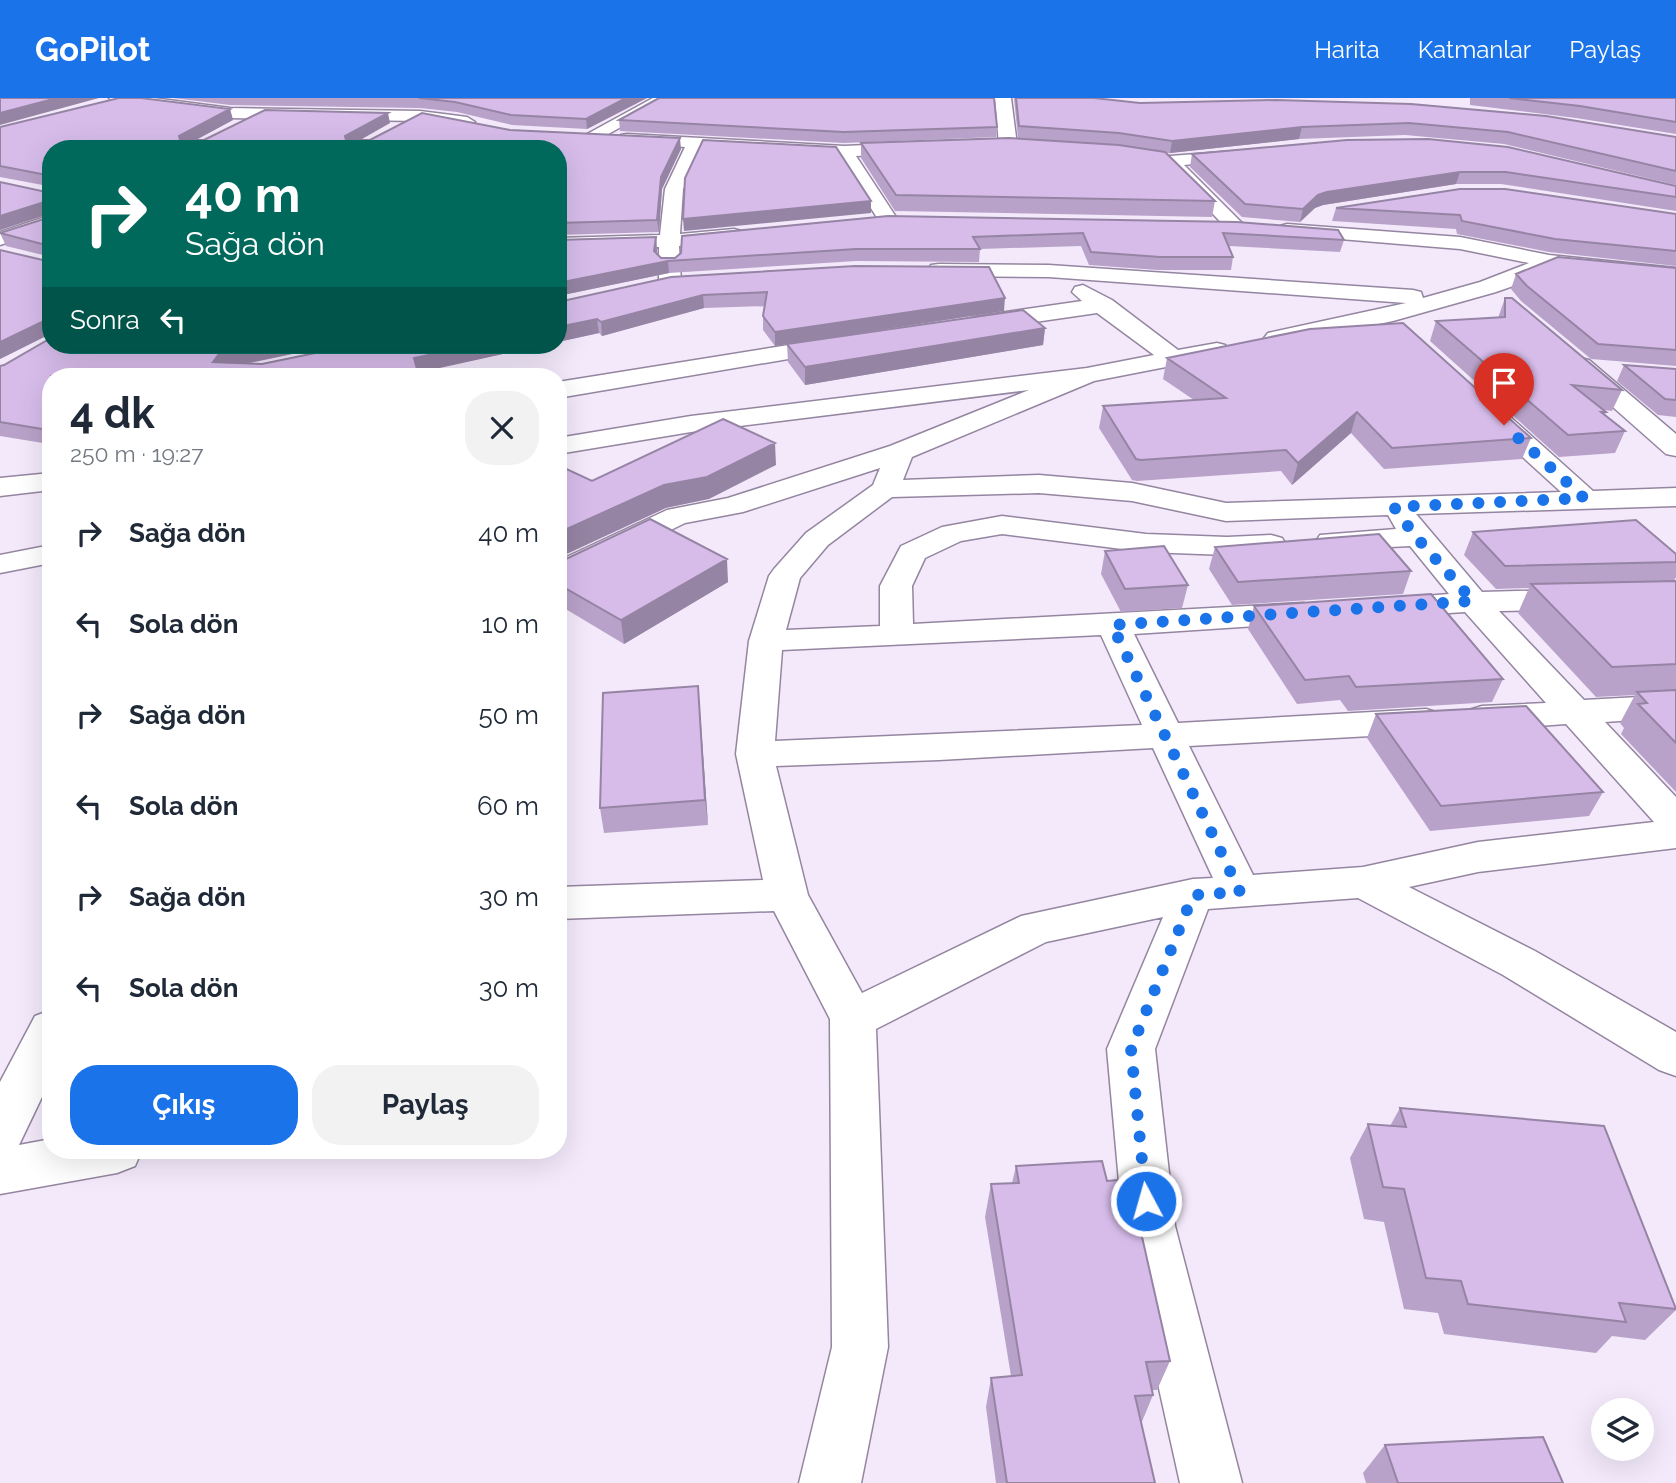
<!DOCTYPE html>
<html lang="tr">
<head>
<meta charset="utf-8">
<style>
  body { margin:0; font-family:Raleway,sans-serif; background:#f2f2f3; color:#1f2937; height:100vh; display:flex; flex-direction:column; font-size:26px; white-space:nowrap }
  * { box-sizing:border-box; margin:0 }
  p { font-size:23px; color:#747a83 }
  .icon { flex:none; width:38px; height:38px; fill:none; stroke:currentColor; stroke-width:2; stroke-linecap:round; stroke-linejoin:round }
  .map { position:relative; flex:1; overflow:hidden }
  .side { position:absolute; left:42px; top:270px; width:525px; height:791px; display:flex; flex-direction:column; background:#fff; border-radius:28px; box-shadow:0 7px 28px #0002 }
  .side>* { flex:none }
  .banner { position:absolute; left:42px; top:42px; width:525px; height:214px; border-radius:28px; box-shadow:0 7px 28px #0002; background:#00695c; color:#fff; overflow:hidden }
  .tools { position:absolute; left:1591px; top:1300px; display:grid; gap:14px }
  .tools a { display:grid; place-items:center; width:63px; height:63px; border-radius:50%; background:#fff; box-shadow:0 7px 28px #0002; font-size:35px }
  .pin { position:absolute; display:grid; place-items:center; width:60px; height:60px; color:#fff; margin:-72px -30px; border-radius:50% 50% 50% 0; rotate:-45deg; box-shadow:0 0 7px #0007 }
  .pin .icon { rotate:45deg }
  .me { position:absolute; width:77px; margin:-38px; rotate:354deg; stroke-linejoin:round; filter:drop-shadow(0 0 5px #0008) }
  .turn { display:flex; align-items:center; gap:24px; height:147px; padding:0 28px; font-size:32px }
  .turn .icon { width:91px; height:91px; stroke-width:2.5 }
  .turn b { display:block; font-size:49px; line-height:60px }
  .then { display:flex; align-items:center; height:66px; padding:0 28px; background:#0003; gap:14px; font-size:26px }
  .round { display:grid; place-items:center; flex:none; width:74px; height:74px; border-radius:28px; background:#f2f2f3 }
  .headline { display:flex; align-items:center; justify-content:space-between; height:119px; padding:0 28px }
  h1 { font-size:42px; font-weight:700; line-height:52px }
  .action { display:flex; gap:14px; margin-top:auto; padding:14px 28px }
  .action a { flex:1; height:80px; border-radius:28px; background:#1a73e8; color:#fff; font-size:28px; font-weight:700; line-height:80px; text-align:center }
  .action a+a { background:#f2f2f3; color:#1f2937 }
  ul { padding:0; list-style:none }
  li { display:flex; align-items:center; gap:21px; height:91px; padding:0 28px }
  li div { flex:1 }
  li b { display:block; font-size:26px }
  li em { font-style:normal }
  header { display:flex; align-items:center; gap:42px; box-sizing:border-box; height:98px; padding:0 35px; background:#1a73e8; color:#fff }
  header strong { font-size:33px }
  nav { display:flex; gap:38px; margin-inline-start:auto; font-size:24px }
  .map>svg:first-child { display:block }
</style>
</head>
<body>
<header>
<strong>GoPilot</strong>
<nav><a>Harita</a><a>Katmanlar</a><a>Paylaş</a></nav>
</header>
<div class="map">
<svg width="1676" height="1385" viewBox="0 0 1676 1385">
  <rect width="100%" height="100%" fill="#f3e9fb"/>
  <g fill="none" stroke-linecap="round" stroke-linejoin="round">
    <g stroke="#9485a0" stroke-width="3">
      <path id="minor" d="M109,0h44l77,10 190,3 47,6 8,5 -8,5 -47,-6 -190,-3 -113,-15z
        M653,0h20l-115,64v-12z
        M995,0h16l6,47 -3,4 -6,1 -9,-5z
        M627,36l217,12 69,-3 9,5 -9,5 -57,3 42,64 -10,6 -7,-2 -43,-68 -136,-8 -19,41 -3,45 54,-5 7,2 3,4 -3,4 -7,2 -55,5 2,36 -3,5h-16l-3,-5v-35l-101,3v-12l102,-3 5,-46 20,-42 -64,-4 -2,-4 2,-4z
        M1123,51l47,7 80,-6 3,4 -3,4 -6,1 -60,6 61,61 -3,4h-14l-60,-64 -51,-8 -3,-4 3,-4z
        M51,117v13l-51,17v-13z
        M1287,126l173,13 89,18 127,13v12l-124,-12 -19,11 -37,13 -103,29 -117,24 -8,-2 -4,-5 4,-5 138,-30 -357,-26 -110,-1 -8,-1 -3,-5 3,-5 8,-1 110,1 364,25 8,2 2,6 57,-16 49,-19 -69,-14 -180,-15 -3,-4 3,-4z
        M1083,187l29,15 66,50 39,-7 8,2 4,5 -4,5 -8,2 -123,24 -182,76 -9,23 136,-5 93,8 94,20 335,-11 -81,-74 -4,-6 4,-6 9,-2 9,2 95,85 83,-3v18l-260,8 66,78 194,-5v20l-177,4 85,89 92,-5v22l-71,5 71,75v51l-198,24 -69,15 126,64 141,81v44l-17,-6 -156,-95 -145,-77 -150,11 -53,140 20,177 67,257h-62l-57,-257 -16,-177 56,-132 -117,25 -170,87 12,318 -27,136h-62l33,-136 -2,-328 -56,-108 -216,8v-32l205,-7 -27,-126 13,-113 20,-65 5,-7 32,-36 67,-48 7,-17 -137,44 -58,11 -116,57 -11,2v-21l109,-51 61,-12 162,-52 139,-56 -338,42 -133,22v-16l133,-22 396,-48 67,-13 -57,-42 -118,17 -8,-2 -4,-5 4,-5 8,-2 103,-15 -10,-9 3,-5zM1039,395l93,8 94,20 162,-6 8,14 -76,6 -4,6 4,6 11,3 79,-4 39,48 -73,6 -5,7 5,7 11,3 78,-5 81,91 -64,3 -13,4 -5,8 5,8 13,4 84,-6 88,98 -176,20 -115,25 -110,8 -64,-129 237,-13 13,-4 5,-8 -5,-8 -13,-4 -248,14 -44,-89 169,-11 12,-3 4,-7 -4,-7 -12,-3 -390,21 -1,-38 13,-28 36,-17 41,-7 144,18 81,3 55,-5 4,-6 -4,-6 -11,-3 -44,2 -81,-3 -144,-18 -60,11 -41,19 -21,40v40l-94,4 14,-52 28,-33 64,-48zM1101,537l41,90 -367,16 7,-91zM1153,650l60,130 -20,1 -172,37 -159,77 -54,-98 -32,-129 163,-6z
        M839,239l8,2 4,5 -4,5 -289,49v-16z
        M1580,260l9,2 87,74v22l-10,-2 -95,-84 -3,-5 3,-5z
        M51,375v17l-51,6v-18z
        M51,447v18l-51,10v-18z
        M51,912v68l-32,67 32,-6v11h91l-7,16 -18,7 -117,21v-112l35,-66z"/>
    </g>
    <use href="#minor" fill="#fff" fill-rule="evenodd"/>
  </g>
  <path fill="#b9a2c9" d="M173,0h474l-60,31 -75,-4 -55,-13 -37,-4 -190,-3z
    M1014,0h80l46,5 536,34v48l-172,-41 -99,-9 -106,4 -129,14h-4l49,48 -3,16 -317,-6 -34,-53v-15l237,1 -80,-6z
    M1470,0h206v36l-100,-16 -106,-13z
    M230,11l3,11 -38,20 195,-17 -31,17 151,-10 171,19 -19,40 -3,43 -101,3v-86h-507v187l-1,-2 -50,25 47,-98v-5l-41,-10 -6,-13 47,-15v-3l-47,15v-48l46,10 3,-3 -1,-3 -48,-9v-50z
    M619,22l378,7 -1,10 -152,6 -224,-12z
    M1347,42l329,46v25l-175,-27h-45l-133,21 -8,3 -15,14 -58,-5 -52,-50 2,-13z
    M1336,110l340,6v52l-127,-14 -92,-18 -1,-5 -124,-8z
    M1237,124l107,18 -4,12 -111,-6 4,11 -2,13h-73l-69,-5 -8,-19 -101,3 -1,13 -123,-1 -187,12 -111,23v-56l98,-3 1,16 4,5h14l6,-5z
    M1676,170v98l-85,-7 -70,-58 -10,-12 5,-15z
    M671,179l333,34 -229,35 -12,-16v-14l1,-10 -60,2 -102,28 -3,-3 -41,9v-40z
    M1505,200l117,92 -10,21 -8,-1 2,2 -1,3 20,16 -10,22 -56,4 -129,-116 6,-20 62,-3z
    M1045,230l-2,17 -238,40 -17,-23 -1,-18z
    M51,247h284l-89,19h16l92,-19h190l-126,27 -367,4v67l-2,1 -49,-8v-70l4,-1z
    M1167,260l364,80 -9,21 -138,10 -33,-36 -59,52 -11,-14 -144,10 -5,-1 -33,-52 4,-22 91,-6 -31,-21z
    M1624,267l52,4v48l-18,-2 -41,-34z
    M1473,434l203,22v23l-2,4h2v211l-55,-58 3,-6 -4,-5 15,-28 -39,2 -78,-84 11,-25 -33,1 -32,-34z
    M1215,449l196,24 -8,23 -171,11 -23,-36z
    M1105,453l83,34 -6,23 -61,4 -20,-38z
    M558,463l170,21 -104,62 -65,-39z
    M1254,508l249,73 -11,23 -144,9 -8,-11 -43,4 -49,-75z
    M698,588l10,139 -104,8 -4,-25z
    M1376,616l227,78 -14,24 -159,15 -63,-93z
    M1400,1010l276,199v3l-31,30 -33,-4 -16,17 -152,-19 -6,-21 -34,-4 -20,-87 -20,-3 -14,-61 18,-34 22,2z
    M1016,1068l91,15 63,180 -13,29h-5l1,5 -12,29 14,59h-159l-10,-76 5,-29 20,-2 -26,-159 6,-33 21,-1z
    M1385,1347l178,38h-197l-3,-10z"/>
  <path fill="#9684a4" d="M57,0h42l-99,27v-12z
    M626,0h21l-60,31 -1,-10z
    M230,11l3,11 -50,27 -4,-11z
    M388,15l2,10 -42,24 -3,-11z
    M1302,29l-3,12 -129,14 2,-12z
    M680,40l1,11 -19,40 -3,43 -2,-12 4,-43z
    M1460,74l-4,12 -133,21 -8,3 -15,14 3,-13 15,-14 9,-3z
    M48,103l3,12 -51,17v-14z
    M871,103v12l-187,18 -1,-12z
    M656,139l1,13 -2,13 13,-2 1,12 -111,23v-13l96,-32z
    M703,197l1,13 -102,28 -1,-14z
    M1005,200l-1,13 -229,35v-14z
    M597,221l2,14 -41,9v-15z
    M46,222l4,14 -50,25v-17z
    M1045,230l-2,17 -238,40v-18z
    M265,247h70l-112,23 -10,-6 6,-8z
    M478,247h66l-127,28 -3,-15z
    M1357,314l-6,21 -59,52 6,-22z
    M45,329l6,11v5l-2,1 -7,-15z
    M775,345l1,22 -67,34 -43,9 -108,50v-25l106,-48z
    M727,461l1,23 -104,62 -3,-24z
    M698,588l2,24 8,115 -3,-25z"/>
  <path fill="#d7bcea" stroke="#9684a4" stroke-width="2" d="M0,0h57l-57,15z
    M119,0h22l89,11 -51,27 1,4h24l61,-30 123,3 -43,23 1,4h24l52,-27 88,17 170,8 -19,39 -4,43 -99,3v-74h-507v180h-3l-2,-9 -46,22v-92l47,11 -1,-16 -46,-12 47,-15 1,-17 -48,15v-34l46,10 3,-3 -2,-14 -47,-9v-39z
    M419,0h207l-40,21 -75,-4 -56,-13z
    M659,0h335l3,29 -153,5 -225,-12z
    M1016,0h78l46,5 136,-3 135,4 135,12 130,21v34l-168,-39 -99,-9 -107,4 -130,14 -53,-8 -100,-7z
    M1509,0h167v24l-96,-16z
    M1009,40l110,7 46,7 50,49 -319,-6 -35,-52z
    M1428,41l80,8 168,39v11l-170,-25h-46l-133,20 -9,3 -15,14 -58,-5 -53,-50 155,-14z
    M703,42l133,7 35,54 -188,18 2,-41z
    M1460,91h45l171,25v37l-121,-12 -93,-18 -2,-6 -124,-7z
    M888,118l349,6 101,8 6,10 -121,-7 10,24h-73l-69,-5 -8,-19 -110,4 7,12h-124l-188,12 -110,22v-43l98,-3 -2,14 7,7h14l6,-5 1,-17z
    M1558,159l118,11v82l-78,-6 -71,-58 -11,-12z
    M855,168l134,1 16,31 -230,34 -12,-16 4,-24 -64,3 -102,27 -4,-3 -39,8v-25l113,-25z
    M1505,200h7l110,92 -50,-5 34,27h-5l24,19 -57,4 -132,-114 69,-4z
    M1023,212l22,18 -240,39 -18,-23z
    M1403,225l128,115 -139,10 -35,-36 -59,51 -12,-13 -145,10 -5,-1 -33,-53 123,-8 -59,-40 143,-29z
    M51,240v7h214l-46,9 -6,8 49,2 92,-19h124l-64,13 5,18h-368v51h-6l-3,2 -42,-7v-56l4,-1z
    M1624,267l52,4v31l-11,-1z
    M723,321l52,24 -68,34 -43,8 -106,48v-68l34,16z
    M650,421l77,40 -106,61 -63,-36v-4l4,-2 -4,-2v-15l8,-2z
    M1636,422l40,34v8l-171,4 -32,-34z
    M1379,436l32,37 -173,11 -23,-35z
    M1164,448l24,39 -63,4 -20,-38z
    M1676,483v83l-64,3 -81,-83z
    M1431,496l72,85 -147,8 -7,-11 -44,4 -51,-74z
    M698,588l7,114 -105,8 3,-115z
    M1676,592v53l-38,-39 9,-1 -10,-11z
    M1526,608l77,86 -162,14 -65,-92z
    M1400,1010l204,18 72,183 -57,-6 7,19 -158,-18 -7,-23 -35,-3 -22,-89 -21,-2 -15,-63 38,3z
    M1102,1063l5,20 22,-2 41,182 -24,1 7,33 -18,1 20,87h-148l-16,-105 31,-3 -31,-191 28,-1 -3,-17z
    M1543,1339l20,46h-165l-13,-38z"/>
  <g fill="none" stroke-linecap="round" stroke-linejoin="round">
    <path stroke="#1a73e8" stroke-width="12" stroke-dasharray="0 21.6" d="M1146,1103l-15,-152 62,-154 47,-3 -128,-267 361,-24 -57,-64 -22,-30 190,-9 -80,-73"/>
  </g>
</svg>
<div class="tools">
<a><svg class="icon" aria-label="layers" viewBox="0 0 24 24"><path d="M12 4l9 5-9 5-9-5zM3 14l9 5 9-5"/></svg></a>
</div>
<div class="pin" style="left:1504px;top:327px;background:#d93025"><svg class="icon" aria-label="arrive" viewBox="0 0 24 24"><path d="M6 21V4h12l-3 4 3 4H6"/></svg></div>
<svg class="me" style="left:1146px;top:1103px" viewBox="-20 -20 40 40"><circle r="17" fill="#1a73e8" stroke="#fff" stroke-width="3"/><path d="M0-11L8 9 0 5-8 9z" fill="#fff"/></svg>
<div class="banner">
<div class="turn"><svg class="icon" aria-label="right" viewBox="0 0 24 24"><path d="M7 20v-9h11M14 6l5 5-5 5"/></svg><div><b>40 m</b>Sağa dön</div></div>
<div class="then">Sonra<svg class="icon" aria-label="left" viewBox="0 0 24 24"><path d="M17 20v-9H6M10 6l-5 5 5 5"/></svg></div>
</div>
<section class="side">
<div class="headline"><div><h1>4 dk</h1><p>250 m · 19:27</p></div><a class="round"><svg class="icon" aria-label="close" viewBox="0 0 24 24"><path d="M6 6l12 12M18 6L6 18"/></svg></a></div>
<ul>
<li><svg class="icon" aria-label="right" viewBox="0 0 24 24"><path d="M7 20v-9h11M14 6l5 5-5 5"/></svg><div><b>Sağa dön</b></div><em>40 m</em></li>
<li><svg class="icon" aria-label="left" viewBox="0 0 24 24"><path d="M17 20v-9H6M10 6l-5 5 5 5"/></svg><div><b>Sola dön</b></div><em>10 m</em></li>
<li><svg class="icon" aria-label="right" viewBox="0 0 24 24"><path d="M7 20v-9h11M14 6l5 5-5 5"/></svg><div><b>Sağa dön</b></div><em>50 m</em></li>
<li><svg class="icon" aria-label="left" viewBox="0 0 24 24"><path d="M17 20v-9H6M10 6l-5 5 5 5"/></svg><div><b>Sola dön</b></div><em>60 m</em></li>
<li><svg class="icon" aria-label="right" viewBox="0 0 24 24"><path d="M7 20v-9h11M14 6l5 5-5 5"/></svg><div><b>Sağa dön</b></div><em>30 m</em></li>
<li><svg class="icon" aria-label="left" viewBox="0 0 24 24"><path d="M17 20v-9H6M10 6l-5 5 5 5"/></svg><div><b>Sola dön</b></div><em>30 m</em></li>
</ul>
<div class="action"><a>Çıkış</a><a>Paylaş</a></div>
</section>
</div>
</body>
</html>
